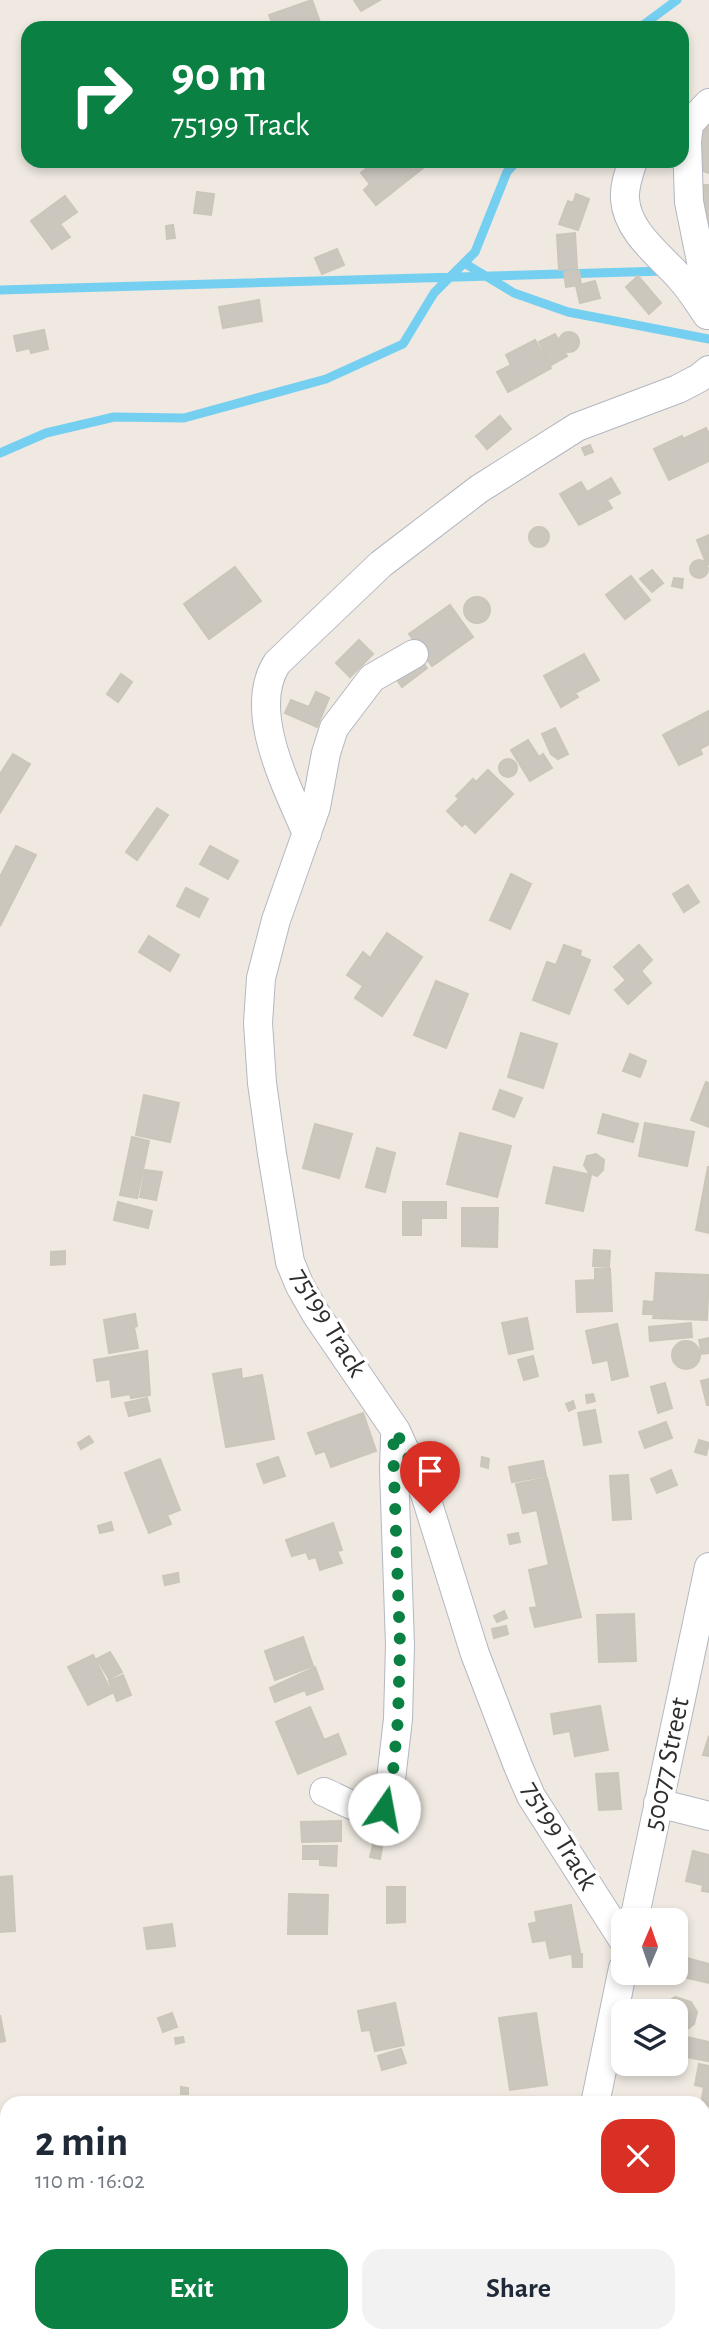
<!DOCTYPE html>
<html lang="en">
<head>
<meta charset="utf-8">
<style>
  body { margin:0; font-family:"Alegreya Sans",sans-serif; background:#f2f2f3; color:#1f2937; height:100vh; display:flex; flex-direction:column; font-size:26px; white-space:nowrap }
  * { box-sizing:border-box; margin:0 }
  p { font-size:23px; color:#747a83 }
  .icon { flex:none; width:38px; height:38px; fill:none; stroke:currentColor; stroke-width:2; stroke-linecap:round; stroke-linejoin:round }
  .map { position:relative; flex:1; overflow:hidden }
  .side { position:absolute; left:0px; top:2096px; width:710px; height:247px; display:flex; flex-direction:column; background:#fff; border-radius:21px 21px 0 0; box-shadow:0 4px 10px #0003 }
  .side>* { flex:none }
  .top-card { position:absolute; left:21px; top:21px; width:668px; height:147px; border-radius:21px; box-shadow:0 4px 10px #0003; background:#0b8043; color:#fff; overflow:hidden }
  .needle { width:46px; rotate:2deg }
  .controls { position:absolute; left:611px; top:1908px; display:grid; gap:14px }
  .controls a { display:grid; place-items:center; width:77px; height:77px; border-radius:14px; background:#fff; box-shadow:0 4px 10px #0003; font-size:35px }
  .pin { position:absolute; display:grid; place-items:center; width:60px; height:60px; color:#fff; margin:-72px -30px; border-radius:50% 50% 50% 0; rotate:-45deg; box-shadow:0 0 7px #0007 }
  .pin .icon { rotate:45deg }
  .me { position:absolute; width:77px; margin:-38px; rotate:12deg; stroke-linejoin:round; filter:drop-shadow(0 0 5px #0008) }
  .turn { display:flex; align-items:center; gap:24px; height:147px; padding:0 35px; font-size:32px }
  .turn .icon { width:91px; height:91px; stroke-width:2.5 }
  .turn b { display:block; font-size:49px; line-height:60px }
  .round { display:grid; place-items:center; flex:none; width:74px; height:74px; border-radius:21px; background:#f2f2f3 }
  .headline { display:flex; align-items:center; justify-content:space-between; height:119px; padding:0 35px }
  h1 { font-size:42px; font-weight:600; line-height:52px }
  .primary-button { display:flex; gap:14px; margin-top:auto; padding:14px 35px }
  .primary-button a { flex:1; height:80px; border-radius:21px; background:#0b8043; color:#fff; font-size:28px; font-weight:600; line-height:80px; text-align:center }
  .primary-button a+a { background:#f2f2f3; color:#1f2937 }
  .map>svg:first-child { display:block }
</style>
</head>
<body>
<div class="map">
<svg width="709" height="2342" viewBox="0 0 709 2342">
  <rect width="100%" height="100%" fill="#efe9e1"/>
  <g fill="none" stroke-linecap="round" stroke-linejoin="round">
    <path stroke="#75cff0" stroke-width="9" d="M639,28l38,-28
      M464,263l50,30 54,19 141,27
      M0,290l665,-19
      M0,453l46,-20 68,-16 70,1 142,-39 77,-35 31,-51 41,-41 32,-80 10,-11"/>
  </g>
  <path fill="#cbc7bf" stroke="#cbc5ba" stroke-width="2" d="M312,0l10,28h-48l-5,-13z
    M354,0h26l-19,11z
    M704,120l5,2v51l-17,-5z
    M376,161h50l2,3 -52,41 -12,-15 6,-6 -9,-11z
    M698,185h11v51z
    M197,192l17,2 -3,21 -17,-2z
    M576,194l13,5 -11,31 -19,-6 9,-23 5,2z
    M65,196l12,16 -17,12 10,13 -18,12 -21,-28z
    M173,225l2,13 -8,1 -1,-13z
    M575,233l2,35 -18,2 -2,-35z
    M337,249l7,16 -22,9 -7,-16z
    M579,270l2,15 -15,2 -2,-15z
    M638,276l23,27 -12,11 -23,-27z
    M595,281l5,17 -20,5 -4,-17z
    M259,300l3,21 -39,7 -4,-21z
    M44,330l4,19 -17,4 -1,-5 -13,3 -3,-15z
    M559 342a10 10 0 1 1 20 0a10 10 0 1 1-20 0Z
    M555,334l12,22 -16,9 -12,-23z
    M535,340l16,28 -43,24 -11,-20 14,-7 -5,-10z
    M500,416l11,13 -24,20 -11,-13z
    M706,428l3,6v27l-40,19 -15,-31 28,-13 1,3z
    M590,445l3,7 -8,3 -3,-7z
    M611,478l9,15 -13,7 5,8 -33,17 -19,-31 21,-12 6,10z
    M529 537a10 10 0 1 1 20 0a10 10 0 1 1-20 0Z
    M709,535v29l-2,1 -10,-25z
    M690 569a9 9 0 1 1 18 0a9 9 0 1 1-18 0Z
    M235,567l26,34 -52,38 -25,-35z
    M652,570l11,13 -11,9 -12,-13z
    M631,576l19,24 -25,19 -19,-24z
    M674,578l9,1 -1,9 -10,-2z
    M464 610a13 13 0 1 1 26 0a13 13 0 1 1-26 0Z
    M450,605l23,32 -41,29 -23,-32z
    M359,640l14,14 -23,23 -14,-14z
    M584,654l15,26 -24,13 3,4 -17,10 -17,-31z
    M418,656l9,12 -25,19 -9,-13z
    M121,674l11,8 -14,20 -11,-8z
    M316,692l13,6 -12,29 -32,-14 6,-13 18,7z
    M709,711v33l-9,5 2,5 -23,11 -16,-30z
    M555,728l13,26 -10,5 -7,-5 -9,-20z
    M528,740l11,17 4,-3 9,14 -22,13 -19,-31z
    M13,754l17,10 -29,47 -1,-37z
    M499 768a9 9 0 1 1 18 0a9 9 0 1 1-18 0Z
    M488,770l25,24 -38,39 -10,-10 -3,3 -15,-15 12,-12 -3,-3 17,-17 3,3z
    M157,808l11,7 -31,45 -11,-8z
    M16,846l20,9 -36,71v-49z
    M210,846l28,15 -10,18 -28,-15z
    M511,874l20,10 -21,45 -20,-9z
    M688,885l11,17 -15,10 -11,-18z
    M186,888l22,11 -9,18 -22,-11z
    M387,933l35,24 -40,59 -27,-18 8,-12 -16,-11 16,-23 7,6z
    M149,936l30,19 -9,16 -31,-19z
    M564,945l17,6 -1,5 10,4 -21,54 -36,-14 14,-38 9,3z
    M639,945l13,15 -11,11 10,12 -23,21 -13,-14 11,-10 -12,-13z
    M436,981l32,13 -22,54 -32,-13z
    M521,1033l36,11 -14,44 -35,-11z
    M630,1054l16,7 -6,16 -17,-6z
    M706,1082l3,1v44l-18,-7z
    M500,1090l22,8 -8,19 -21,-8z
    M144,1095l35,8 -9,39 -34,-7z
    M603,1114l35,10 -5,18 -35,-9z
    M645,1123l49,9 -7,34 -48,-10z
    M315,1124l37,10 -13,44 -36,-10z
    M460,1133l51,13 -14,51 -50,-13z
    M132,1137l17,4 -12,57 -17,-3z
    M377,1148l18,5 -10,39 -19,-5z
    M596,1154l8,6 -1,10 -6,6 -8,-3 -5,-8 3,-9z
    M554,1167l37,8 -8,36 -37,-8z
    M708,1167h1v66l-13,-3z
    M145,1170l17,2 -6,28 -16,-3z
    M118,1202l34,9 -4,17 -34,-8z
    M403,1202h43v16h-25v17h-18z
    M462,1208h36l-1,39 -35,-1z
    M594,1250l16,1 -1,16 -16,-1z
    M65,1251v13l-14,1v-13z
    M595,1269h15l2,42 -35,1 -1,-31 19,-1z
    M656,1273l53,2 -2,45 -54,-2 1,-4h-11l1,-13 10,1z
    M135,1314l2,12 -3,1 4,21 -29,5 -5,-33z
    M527,1318l6,31 -24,5 -7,-31z
    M691,1323l1,14 -42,4 -1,-14z
    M617,1324l11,52 -16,4 -4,-20 -15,3 -7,-32z
    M709,1338v15l-7,1 -3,-14z
    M672 1355a14 14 0 1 1 28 0a14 14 0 1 1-28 0Z
    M147,1351l3,44 -19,3 -1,-4 -18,3 -2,-18 -13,2 -3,-21z
    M533,1356l5,20 -14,4 -6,-20z
    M241,1369l1,10 20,-4 12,64 -48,8 -13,-73z
    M709,1379v26h-2l-6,-24z
    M665,1383l7,25 -14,5 -7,-26z
    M593,1394l2,7 -8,2 -1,-8z
    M147,1398l3,13 -21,5 -4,-13z
    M573,1401l2,7 -6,3 -3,-7z
    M595,1410l6,32 -17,3 -6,-32z
    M363,1413l13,38 -45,16 -6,-16 -9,3 -8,-21z
    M666,1422l6,16 -27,10 -6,-16z
    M89,1436l4,6 -12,7 -3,-6z
    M699,1440l10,3 -3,12 -11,-3z
    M278,1457l7,19 -21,7 -7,-19z
    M482,1457l7,2 -1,9 -7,-2z
    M160,1459l20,51 -13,5 4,9 -22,9 -24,-60z
    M543,1461l3,15 -34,6 -3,-15z
    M671,1470l6,15 -20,8 -6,-14z
    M628,1475l3,44 -18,1 -3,-44z
    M547,1478l34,139 -46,10 -5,-19 7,-1 -8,-37 20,-5 -12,-55 -14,3 -7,-29z
    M111,1522l2,8 -13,3 -2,-7z
    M333,1523l9,27 -5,1 5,12 -22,7 -4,-13 -7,2 -3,-7 -14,4 -6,-16z
    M518,1533l2,9 -10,2 -2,-9z
    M178,1573l1,9 -14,3 -2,-9z
    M504,1611l3,7 -10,4 -3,-6z
    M634,1614l2,47 -37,1 -2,-47z
    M506,1626l2,8 -14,4 -2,-9z
    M303,1637l10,29 -38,14 -10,-29z
    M110,1652l12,20 -13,7 -12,-20z
    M93,1655l19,38 -24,12 -20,-38z
    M315,1667l8,22 -16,6 -2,-5 -30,12 -5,-14z
    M123,1675l8,20 -14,6 -8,-20z
    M600,1706l8,44 -33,6 -5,-25 -16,3 -3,-20z
    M310,1707l14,33 14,-6 8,20 -48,20 -22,-52z
    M709,1736v20l-6,-1z
    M618,1773l3,36 -22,1 -3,-36z
    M341,1821v20l-39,1 -1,-20z
    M373,1845l9,2 -2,12 -10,-2z
    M303,1846h34l-1,20 -16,-1v-6h-17z
    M693,1851l16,4v37l-7,-1 1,-6 -17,-4z
    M12,1876l3,55 -15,1v-55z
    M387,1887h18v35l-18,1z
    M289,1894l39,1 -1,39h-39z
    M571,1905l9,47 -30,6 -4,-18 -13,2 -4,-18 8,-2 -2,-10z
    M172,1924l3,22 -28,3 -3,-21z
    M572,1954h10v13h-9z
    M676,1955l33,9v19l-43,-10 10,-1z
    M675,1997l16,5 6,10 -3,12 -10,8 -8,-1v-20h-14l4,-8z
    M395,2003l9,42 -29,6 -5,-21 -8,1 -4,-20z
    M172,2013l5,14 -14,5 -5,-14z
    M536,2013l11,72 -37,5 -11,-72z
    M0,2015l5,26 -5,1z
    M678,2035l31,7 -1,19 -32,-6z
    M183,2037l1,5 -8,2 -1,-6z
    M401,2049l5,14 -24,7 -4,-14z
    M699,2064l10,2v40l-8,-2 3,-17 -9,-2z
    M181,2087l7,1v6h-7z
    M310,2099l1,5h-19v-4z
    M216,2100v4h-16v-3z
    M704,2148l5,2 -5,19z
    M708,2160h1v33l-5,-1z
    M7,2201v48l-7,1v-48z
    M704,2237l5,1v16l-3,1h-2z
    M77,2336h34l1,6h-34z
    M396,2336h25l-12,5z
    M448,2336h23l1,6h-23z
    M471,2336h49v6h-48z
    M594,2336h18l2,6h-18z
    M626,2336h37l3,6h-37z"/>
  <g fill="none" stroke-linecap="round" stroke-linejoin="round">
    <g stroke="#b4b7c1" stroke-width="30">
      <path id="minor" d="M709,103l-20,21 -2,17 2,61 20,99
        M633,161c-4,12 -9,25 -8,38 2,33 36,57 56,80 10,11 17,23 26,36
        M414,654l-42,24 -38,50 -8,25 -10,54 -40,113 -15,58 -3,45 4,60 10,71 18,108 10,24 16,28 80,117 29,63 50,160 43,112 13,30 92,144
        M307,834c-19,-46 -61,-123 -30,-171l104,-99 98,-75 98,-62 101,-38 21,-11 10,-8
        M324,1792c17,7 48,28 64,13l10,-86 2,-74 -6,-175 1,-33
        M658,1803l51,13
        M634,1920l75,-353
        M595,2104l28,-136
        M566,2336v6"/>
    </g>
    <use href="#minor" stroke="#fff" stroke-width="28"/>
  </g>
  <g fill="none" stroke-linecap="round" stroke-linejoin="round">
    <path stroke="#0b8043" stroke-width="12" stroke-dasharray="0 21.6" d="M384,1809l4,-4 3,-12 7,-74 2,-74 -7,-198 3,-16 29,63 5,19"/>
  </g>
  <g text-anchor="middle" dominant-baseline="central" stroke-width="7" stroke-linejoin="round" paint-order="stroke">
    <g font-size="28" fill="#2e2e2e" stroke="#fff">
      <text transform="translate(328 1323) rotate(59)">75199 Track</text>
      <text transform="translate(667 1764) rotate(-78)">50077 Street</text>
      <text transform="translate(559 1836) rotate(59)">75199 Track</text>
    </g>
  </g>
</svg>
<div class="controls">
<a><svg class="needle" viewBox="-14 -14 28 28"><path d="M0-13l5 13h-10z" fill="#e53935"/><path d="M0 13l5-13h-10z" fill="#747a83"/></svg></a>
<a><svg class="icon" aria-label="layers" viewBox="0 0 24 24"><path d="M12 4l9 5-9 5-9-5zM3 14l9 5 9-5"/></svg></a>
</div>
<div class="pin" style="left:430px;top:1513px;background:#d93025"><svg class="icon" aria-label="arrive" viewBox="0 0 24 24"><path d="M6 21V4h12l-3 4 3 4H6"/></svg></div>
<svg class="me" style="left:384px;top:1809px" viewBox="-20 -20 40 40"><circle r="19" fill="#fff"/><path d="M0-13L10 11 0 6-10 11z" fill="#0b8043"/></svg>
<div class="top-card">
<div class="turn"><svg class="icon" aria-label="right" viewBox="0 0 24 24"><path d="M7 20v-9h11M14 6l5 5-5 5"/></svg><div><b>90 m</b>75199 Track</div></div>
</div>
<section class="side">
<div class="headline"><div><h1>2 min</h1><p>110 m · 16:02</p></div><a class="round" style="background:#d93025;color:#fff"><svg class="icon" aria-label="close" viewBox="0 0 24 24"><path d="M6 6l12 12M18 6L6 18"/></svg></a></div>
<div class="primary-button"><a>Exit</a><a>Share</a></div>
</section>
</div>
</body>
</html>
